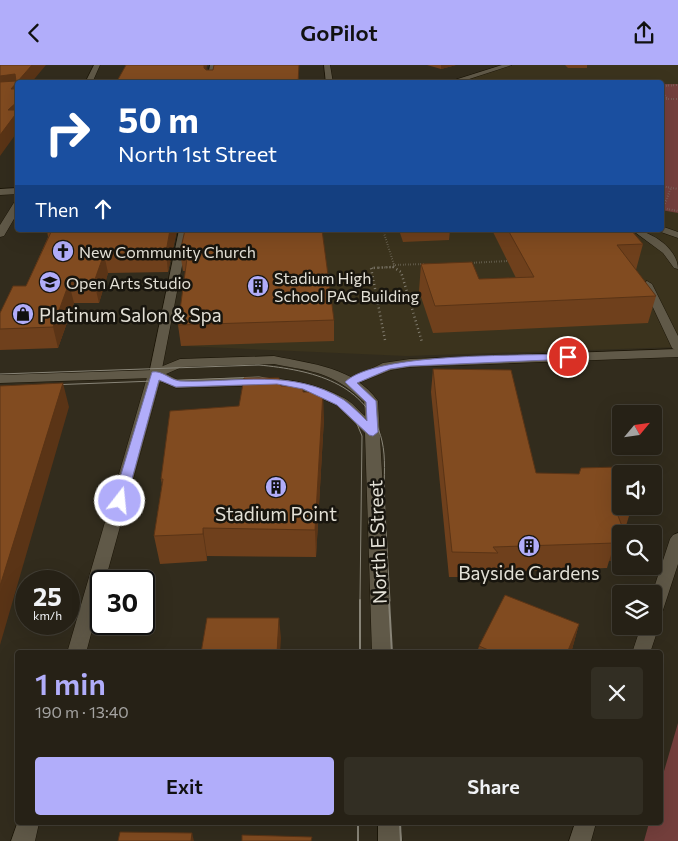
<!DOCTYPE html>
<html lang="en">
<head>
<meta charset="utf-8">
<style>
  body { margin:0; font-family:Commissioner,sans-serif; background:#322e23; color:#f1f3f6; height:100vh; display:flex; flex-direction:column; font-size:19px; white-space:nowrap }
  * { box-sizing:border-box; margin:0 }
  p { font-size:16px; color:#a4a3a1 }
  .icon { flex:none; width:28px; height:28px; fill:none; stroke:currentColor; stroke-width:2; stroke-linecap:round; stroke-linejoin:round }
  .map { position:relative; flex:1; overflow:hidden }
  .details { position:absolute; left:15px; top:585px; width:648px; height:175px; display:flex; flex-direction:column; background:#262116; border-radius:5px; box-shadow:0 5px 20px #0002,0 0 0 1px #423e35 }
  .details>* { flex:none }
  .top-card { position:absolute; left:15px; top:15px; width:649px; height:152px; border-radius:5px; box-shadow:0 5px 20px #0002,0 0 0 1px #423e35; background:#1a4fa0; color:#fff; overflow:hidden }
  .needle { width:32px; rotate:61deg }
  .tools { position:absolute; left:612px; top:340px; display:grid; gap:10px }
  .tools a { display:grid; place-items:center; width:50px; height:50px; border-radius:5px; background:#262116; box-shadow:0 5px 20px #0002,0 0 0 1px #423e35; font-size:25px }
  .speed { position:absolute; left:15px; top:505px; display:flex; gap:10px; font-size:25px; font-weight:700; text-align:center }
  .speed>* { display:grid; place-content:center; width:65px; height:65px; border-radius:50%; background:#262116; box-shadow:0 5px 20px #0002,0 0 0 1px #423e35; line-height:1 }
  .speed small { font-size:12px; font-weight:400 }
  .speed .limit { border:2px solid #111; border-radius:8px; background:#fff; color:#111 }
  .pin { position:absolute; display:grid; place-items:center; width:42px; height:42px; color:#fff; margin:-21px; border:2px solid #fff; border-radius:50%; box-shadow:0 1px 5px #0007 }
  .me { position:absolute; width:55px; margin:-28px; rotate:16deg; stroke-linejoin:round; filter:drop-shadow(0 0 4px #0008) }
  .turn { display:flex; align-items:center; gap:18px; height:105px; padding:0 20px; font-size:22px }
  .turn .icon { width:65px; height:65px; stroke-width:2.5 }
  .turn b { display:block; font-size:35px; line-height:42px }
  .then { display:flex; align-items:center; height:48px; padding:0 20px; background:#0003; gap:10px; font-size:19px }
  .round { display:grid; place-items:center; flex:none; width:52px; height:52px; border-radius:5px; background:#322e23 }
  .summary { display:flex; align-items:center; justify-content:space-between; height:85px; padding:0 20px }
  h1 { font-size:30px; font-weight:600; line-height:38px; color:#b1adfa }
  .primary-button { display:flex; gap:10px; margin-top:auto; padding:10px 20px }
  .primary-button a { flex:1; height:58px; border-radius:5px; background:#b1adfa; color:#111; font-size:20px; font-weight:600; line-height:58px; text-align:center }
  .primary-button a+a { background:#322e23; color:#f1f3f6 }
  header { display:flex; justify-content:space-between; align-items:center; height:65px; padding:0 20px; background:#b1adfa; color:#111; font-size:22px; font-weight:600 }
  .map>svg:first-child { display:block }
</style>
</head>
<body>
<header><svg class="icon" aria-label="back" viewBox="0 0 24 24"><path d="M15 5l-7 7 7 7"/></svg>GoPilot<svg class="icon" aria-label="share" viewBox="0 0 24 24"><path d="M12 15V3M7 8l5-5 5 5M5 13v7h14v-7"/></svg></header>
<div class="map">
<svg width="678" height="776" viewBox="0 0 678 776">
  <rect width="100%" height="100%" fill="#322c1d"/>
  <path fill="#3b331d" d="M509,0h169v282l-272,9 -225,-10 15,-116h465v-147l-213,-1z"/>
  <path fill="#743f3c" d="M661,19h17v129l-17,-3z
    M678,658v118h-34l5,-18h11v-38z"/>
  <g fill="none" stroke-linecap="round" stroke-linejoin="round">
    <g stroke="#1a1406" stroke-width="1">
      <path id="service" d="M210,0h6l-3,18h-6z
        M661,161l17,6v6l-20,-7 3,-1z
        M179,165h10l-28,144 -6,4 -6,-4z
        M632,165c19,0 46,19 46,39l-4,-1 -11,-15z
        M647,216l5,3 26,52v16l-6,-4 -30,-64z
        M678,468v31l-16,49 -2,5 -6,2v-26h-2l18,-55 3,-4z
        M654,555l5,6 -9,27h-18l9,-27h13z
        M575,758h21l-5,18h-22z"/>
    </g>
    <g stroke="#1a1406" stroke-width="1">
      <path id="minor" d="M324,0h6l3,18h-7z
        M502,0h10l-55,18h-12z
        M18,123v6l-18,1v-6z
        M678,284v8l-268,10 -19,3 -40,16 -7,-4 39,-19 27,-4z
        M155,305l7,4 -57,207h-4v15l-15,57h-19l81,-279z
        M18,756v2h21l-4,18h-24z"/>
    </g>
    <g stroke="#1a1406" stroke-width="1">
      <path id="tertiary" d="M94,0h6l-8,18h-7z
        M18,135v12l-14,24 -4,1v-12l15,-24z
        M274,291c38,8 80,11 104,45l14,252h-20l-7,-220 -29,-28 -34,-15 -25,-5 -101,3 -23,-10 -153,5v-8l153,-5 27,-11zM274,299c41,8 59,8 90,38l1,14c-7,-6 -13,-14 -21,-18 -52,-28 -109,-20 -166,-18l-12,-6 16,-7z
        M378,758h22l2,18h-24z"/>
    </g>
    <path stroke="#827d70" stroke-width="2" stroke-dasharray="0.5 2" stroke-linecap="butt" d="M661,21l17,-1
      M661,27l7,7
      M661,34h17
      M661,121l17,3
      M662,143l16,3
      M663,143l8,-20
      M383,165l12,38
      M469,198l39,-2
      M393,200l32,-1
      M372,203l21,-1"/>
    <path stroke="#827d70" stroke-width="2.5" stroke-dasharray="1 3" stroke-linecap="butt" d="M393,202l8,5 21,70
      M385,275l-14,-72 22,-1"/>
    <use href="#service" fill="#605948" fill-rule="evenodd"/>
    <use href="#minor" fill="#605948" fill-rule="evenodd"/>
    <use href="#tertiary" fill="#605948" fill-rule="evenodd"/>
    <path stroke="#898578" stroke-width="1" d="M0,309l259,-9c52,5 109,17 123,76 4,17 2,36 2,53 2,36 4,72 6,107
      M50,320l209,-8 34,5 23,6 21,10 15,14 10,24 -2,165"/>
    <path stroke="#898578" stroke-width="2" d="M389,535l3,53
      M360,588v-53
      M358,758v18
      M400,758l1,18"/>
  </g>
  <path fill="#6f401c" d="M427,0h29l-15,4z
    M565,0h22v3h-19z
    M47,165h130l-9,42 -60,1 -9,30h-25l-16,45 -58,2v-37l26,-27 22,-49z
    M185,165l149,90v21l-153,5 -3,-21 8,-54h-3l-3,-19z
    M399,165h51l-1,10 -46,2z
    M492,165h114l1,1 36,13 -7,26 20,26 -8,27 -215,10 -14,-42 2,-27 58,15 37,-1z
    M433,304l103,104 43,1 42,32h11l-6,20 -4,-1 -4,34 -9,2 -2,7 -112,4 -1,5h-45l-18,-185z
    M281,321h22v6l21,26 -8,139 -109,-1v5l-47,3 -6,-28 8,-51 -1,-6 78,-73z
    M579,559l-8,29h-94l2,-7z"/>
  <path fill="#5a3416" d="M32,0h14l-15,18h-13v16l-18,-9v-14z
    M204,0h3l-2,18 -1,-15z
    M441,0h15l-15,4z
    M18,36v30l-18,25v-21l8,-25z
    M170,165h7l-9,42 -2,-20z
    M104,189l4,19 -9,30 -5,-21z
    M69,218l5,20 -16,45 -5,-21z
    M63,318l6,24 -69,238v-59z
    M323,327l1,26 -8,139 -1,-27z
    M203,463l4,28v5l-4,-27z
    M621,470v12l-3,12 -9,2 6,-18 -1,-7z
    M279,553l2,20 -1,15h-3z
    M579,559l-8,29h-4z
    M192,768l2,8h-3z"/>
  <path fill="#814b20" stroke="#5a3416" d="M0,0h32l-21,24h7v12l-10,9h10v1l-18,24v-53l16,-1 -1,-7 -15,2z
    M126,0h78v3l2,2h7l1,-5h85l-1,18h-182z
    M52,165h118l-4,22 -62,2 -10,28 -25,1 -16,44 -53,2v-16l13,-27h13z
    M185,165h137l12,90 -156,5 10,-74 -8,1z
    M508,165h98l1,1v-1h24l12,14 -26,1 39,51 -221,10 -14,-42 51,-2 7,17 55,-2z
    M433,304l78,1 25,103 43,1 2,-6 37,-1 3,8v31h4v1l-10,1 10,26h-4v1l-7,1 1,7 -122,4 5,6 -46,-1z
    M244,313h35l2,8h22v6h20l-8,138 -112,-2v6l-49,2 9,-57h-2l9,-68 69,-5z
    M63,318l-63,203v-200z
    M505,530l74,29 -12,29h-74v-1l-14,-6z
    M207,553h72l-2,35h-76z
    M120,767l72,1 -1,8h-73z
    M242,770l70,2 -1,4h-69z"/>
  <path fill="#b1adfa" stroke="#7370a2" d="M568,289l3,1v4l-161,7 -20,3 -33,14 19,18 2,31 -5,4 -4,-1 -32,-30 -34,-16 -26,-5 -101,3 -17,-7 -33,121 -6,4 -7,-4 39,-129c10,-2 18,8 28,9 56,2 114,-13 164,19 8,6 16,14 23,21l-1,-19 -21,-20c31,-30 176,-26 223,-28z"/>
  <defs>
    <g id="church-disc" transform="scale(1.125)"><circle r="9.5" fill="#b1adfa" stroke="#18150e"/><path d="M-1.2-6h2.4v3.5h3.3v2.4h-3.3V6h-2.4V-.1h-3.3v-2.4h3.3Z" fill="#111"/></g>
    <g id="school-disc" transform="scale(1.125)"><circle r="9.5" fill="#b1adfa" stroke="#18150e"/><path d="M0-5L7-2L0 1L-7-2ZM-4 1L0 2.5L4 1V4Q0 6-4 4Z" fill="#111"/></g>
    <g id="building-disc" transform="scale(1.125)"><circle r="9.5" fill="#b1adfa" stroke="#18150e"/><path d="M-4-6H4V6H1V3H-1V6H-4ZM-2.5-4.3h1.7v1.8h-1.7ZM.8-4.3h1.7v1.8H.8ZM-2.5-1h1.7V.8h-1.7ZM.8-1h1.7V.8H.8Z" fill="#111"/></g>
    <g id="shop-disc" transform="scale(1.125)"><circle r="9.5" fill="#b1adfa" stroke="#18150e"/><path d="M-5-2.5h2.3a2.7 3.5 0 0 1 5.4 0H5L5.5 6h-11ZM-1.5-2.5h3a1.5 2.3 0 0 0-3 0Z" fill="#111"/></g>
  </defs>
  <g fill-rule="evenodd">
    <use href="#church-disc" x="63" y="186"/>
    <use href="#school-disc" x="50" y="217"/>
    <use href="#building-disc" x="258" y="221"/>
    <use href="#shop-disc" x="23" y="249"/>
    <use href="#building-disc" x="276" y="422"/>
    <use href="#building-disc" x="529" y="481"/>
  </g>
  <g text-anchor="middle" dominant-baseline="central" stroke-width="5" stroke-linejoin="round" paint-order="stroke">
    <g font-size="16" fill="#e3e0d6" stroke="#18150e" text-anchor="start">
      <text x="79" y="186">New Community Church</text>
      <text x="274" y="212">Stadium High<tspan x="274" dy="18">School PAC Building</tspan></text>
      <text x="66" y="217">Open Arts Studio</text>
    </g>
    <g font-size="19" fill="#e3e0d6" stroke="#18150e">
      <text x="39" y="249" text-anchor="start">Platinum Salon &amp; Spa</text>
      <text x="276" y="448">Stadium Point</text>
      <text x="529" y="507">Bayside Gardens</text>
    </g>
    <g font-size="19" fill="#e3e0d6" stroke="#18150e">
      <text transform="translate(377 477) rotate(-92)">North E Street</text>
    </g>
  </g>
</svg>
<div class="tools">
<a><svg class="needle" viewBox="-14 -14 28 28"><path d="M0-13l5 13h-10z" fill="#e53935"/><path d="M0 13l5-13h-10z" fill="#a4a3a1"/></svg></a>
<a><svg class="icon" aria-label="sound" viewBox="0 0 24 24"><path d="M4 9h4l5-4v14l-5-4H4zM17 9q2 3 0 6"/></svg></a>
<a><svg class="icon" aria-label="search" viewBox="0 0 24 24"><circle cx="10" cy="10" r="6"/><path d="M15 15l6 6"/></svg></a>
<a><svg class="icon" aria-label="layers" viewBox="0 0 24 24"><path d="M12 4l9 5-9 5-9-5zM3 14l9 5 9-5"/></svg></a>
</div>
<div class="speed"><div>25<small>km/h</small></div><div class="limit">30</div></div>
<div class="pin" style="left:568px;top:292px;background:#d93025"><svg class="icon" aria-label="arrive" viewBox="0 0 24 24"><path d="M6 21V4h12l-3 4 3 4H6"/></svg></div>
<svg class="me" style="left:120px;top:436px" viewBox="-20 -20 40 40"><circle r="17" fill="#b1adfa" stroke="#fff" stroke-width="3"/><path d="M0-11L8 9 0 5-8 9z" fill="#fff"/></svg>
<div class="top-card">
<div class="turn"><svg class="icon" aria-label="right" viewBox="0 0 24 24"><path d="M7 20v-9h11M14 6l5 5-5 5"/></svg><div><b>50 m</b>North 1st Street</div></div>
<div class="then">Then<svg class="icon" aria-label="ahead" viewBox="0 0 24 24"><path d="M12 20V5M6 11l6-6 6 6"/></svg></div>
</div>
<section class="details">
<div class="summary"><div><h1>1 min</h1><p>190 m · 13:40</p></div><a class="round"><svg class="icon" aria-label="close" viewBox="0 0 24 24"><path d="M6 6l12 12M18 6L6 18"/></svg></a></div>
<div class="primary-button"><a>Exit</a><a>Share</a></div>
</section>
</div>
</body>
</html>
